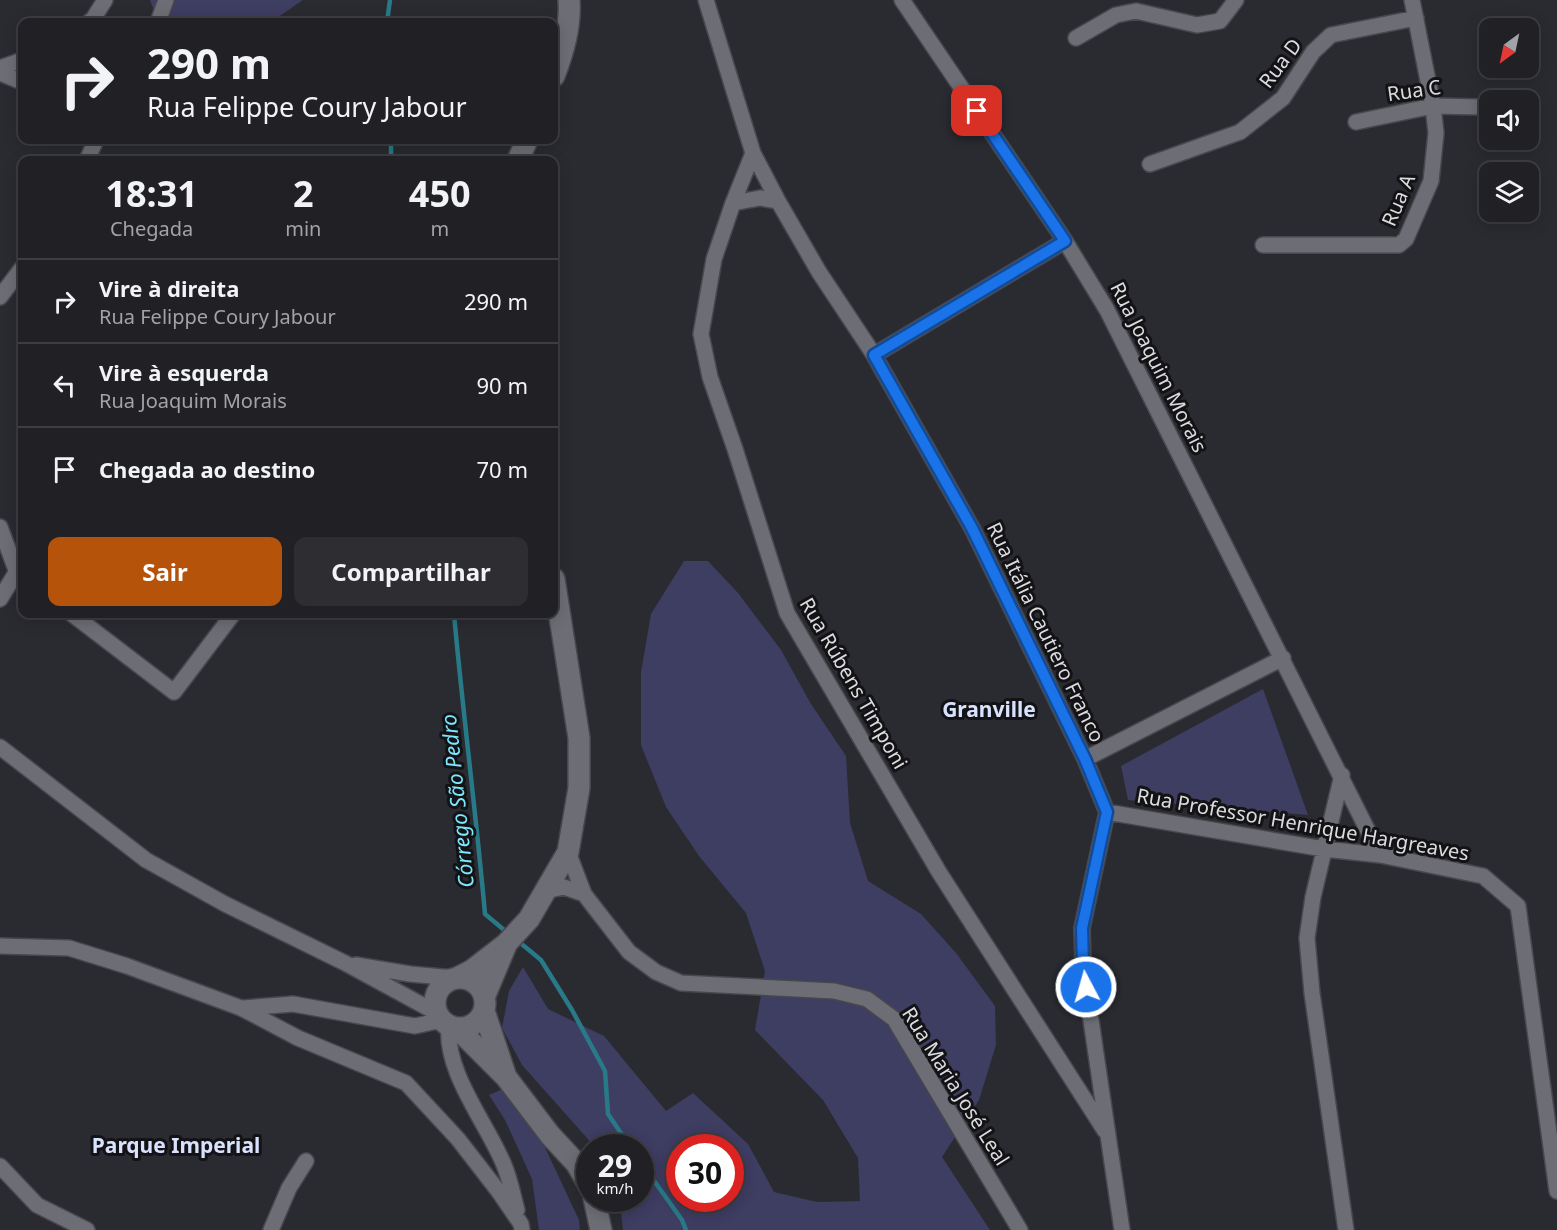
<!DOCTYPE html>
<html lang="pt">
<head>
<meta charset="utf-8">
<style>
  body { margin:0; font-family:"Noto Sans",sans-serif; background:#2d2d32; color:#f1f3f6; height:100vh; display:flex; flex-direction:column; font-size:22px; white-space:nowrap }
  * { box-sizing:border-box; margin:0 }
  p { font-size:20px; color:#a2a3a7 }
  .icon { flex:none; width:33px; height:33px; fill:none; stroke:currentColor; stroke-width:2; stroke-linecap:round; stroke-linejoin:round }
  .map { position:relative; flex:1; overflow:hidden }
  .drawer { position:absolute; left:18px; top:156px; width:540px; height:462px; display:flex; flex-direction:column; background:#202025; border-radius:12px; box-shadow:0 3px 15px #0003,0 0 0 2px #3d3e42 }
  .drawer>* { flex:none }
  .guide { position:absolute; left:18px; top:18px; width:540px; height:126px; border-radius:12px; box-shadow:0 3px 15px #0003,0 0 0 2px #3d3e42; background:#202025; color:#f1f3f6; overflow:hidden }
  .needle { width:39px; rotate:213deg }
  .tools { position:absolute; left:1479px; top:18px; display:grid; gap:12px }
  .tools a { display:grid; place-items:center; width:60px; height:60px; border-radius:12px; background:#202025; box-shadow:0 3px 15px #0003,0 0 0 2px #3d3e42; font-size:30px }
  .speed { position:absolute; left:576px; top:1134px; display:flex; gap:12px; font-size:30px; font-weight:700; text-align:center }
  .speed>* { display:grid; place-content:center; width:78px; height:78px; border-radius:50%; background:#202025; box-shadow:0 3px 15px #0003,0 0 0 2px #3d3e42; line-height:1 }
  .speed small { font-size:15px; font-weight:400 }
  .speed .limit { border:9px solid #d22; background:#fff; color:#111 }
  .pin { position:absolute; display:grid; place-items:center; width:51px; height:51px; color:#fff; margin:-26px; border-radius:12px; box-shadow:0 3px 9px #0006 }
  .me { position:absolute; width:66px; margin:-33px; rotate:354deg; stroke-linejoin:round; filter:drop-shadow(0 0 4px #0008) }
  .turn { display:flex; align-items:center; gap:21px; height:126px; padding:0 30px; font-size:27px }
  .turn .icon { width:78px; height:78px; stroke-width:2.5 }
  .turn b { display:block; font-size:42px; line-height:51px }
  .eta { display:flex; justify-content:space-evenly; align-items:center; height:102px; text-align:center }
  .eta b { font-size:36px; font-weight:700; line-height:42px }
  .button { display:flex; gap:12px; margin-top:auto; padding:12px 30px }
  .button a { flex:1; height:69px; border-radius:12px; background:#b45309; color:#fff; font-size:24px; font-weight:700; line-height:69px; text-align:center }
  .button a+a { background:#2d2d32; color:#f1f3f6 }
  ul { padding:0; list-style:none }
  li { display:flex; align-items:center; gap:18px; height:84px; padding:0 30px; border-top:2px solid #3d3e42 }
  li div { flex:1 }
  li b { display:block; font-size:22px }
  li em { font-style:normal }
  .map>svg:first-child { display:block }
</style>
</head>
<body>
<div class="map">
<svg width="1557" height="1230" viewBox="0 0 1557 1230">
  <rect width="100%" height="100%" fill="#2a2b31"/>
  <path fill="#3e3d62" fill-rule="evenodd" d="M150,0h153l-32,22h-113z
    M684,561h24l30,32 43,57 30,54 35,52 4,67 18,58 53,33 35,39 39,53 1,39 -17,55 -37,57 48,73h-367l-2,-18 -5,-13 24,-1v-50l-45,-1 -73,-82 -20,-37 7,-37 14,-24 25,42 56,27 62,75 27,-18 55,51 26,48 43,10 43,-1 -2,-43 -35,-58 -68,-70 10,-59 -19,-58 -47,-57 -33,-49 -25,-62v-73l10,-58zM680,1148h50v50h-50z
    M1263,689l45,126 -180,-15 -7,-34z
    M503,1089l39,52 37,79 1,10h-41l-7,-51 -27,-59 -16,-25z"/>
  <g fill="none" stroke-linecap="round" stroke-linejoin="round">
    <path stroke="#297a89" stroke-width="4.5" d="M387,22l3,-22
      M391,160v-20
      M454,614c9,100 22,199 31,300l24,20
      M518,941l23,19 31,50 33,61 3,43 23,34
      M640,1161l42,59 4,10"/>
    <g stroke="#47474d" stroke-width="18">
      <path id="street" d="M706,0l47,153 25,48 41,71 55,83 98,173 113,231 22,53 -25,116 1,38 39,264
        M902,0l163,241 42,69 273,545
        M89,22l4,-3 12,-19
        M158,22l8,-22
        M1076,38l40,-23 20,-4 61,14 23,-4 16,-21
        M0,68l22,-8
        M0,73l22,9
        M1356,122l77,-16 47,1
        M753,153l-20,50 -19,56 -13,75 9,43 25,72 52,164 152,259 166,259
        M87,160l9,-20
        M1150,164l90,-32 43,-34 30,-46 18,-17 85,-17
        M733,203l27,-5 18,3
        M1263,245h136l7,-6 25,-58 5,-48 -3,-27 -21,-106
        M0,297l22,-29
        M874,355l191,-114
        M0,527l16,43 6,5
        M0,599l22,-36
        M72,614l102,78 59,-78
        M0,747l146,113 79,44 120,59 92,50
        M1085,759l198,-101
        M1342,775l-29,122 -6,41 5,55 34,237
        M1107,812l217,37 56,6 103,21 35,30 39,285
        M568,852l16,42 45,58 27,20 25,11 153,8 33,8 27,20 126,211
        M545,891l19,-4 20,7
        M0,946l69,2 58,18 114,42 57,30 108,45 52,56 41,53 22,32 1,6
        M356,965l54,9 44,4
        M243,1008l50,-4 122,22 27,-6
        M449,1025c-5,47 38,98 55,140 6,14 9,30 13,45
        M0,1166l37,39 50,25
        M271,1230l18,-42 17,-27"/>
    </g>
    <g stroke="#47474d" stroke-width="24">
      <path id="secondary" d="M554,76c9,-23 17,-50 15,-76
        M518,160l9,-20
        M459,977l12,-6 35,-27 23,-25 39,-67 11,-64v-50l-25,-159
        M435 1003a25 25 0 1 1 50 0a25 25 0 1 1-50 0Z
        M485,995l21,-50
        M484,1011l21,63
        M457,1028l49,49 44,58 26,28 14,24
        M594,1198l7,32"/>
    </g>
    <use href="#street" stroke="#6d6e75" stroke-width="15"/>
    <use href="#secondary" stroke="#6d6e75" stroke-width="21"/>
  </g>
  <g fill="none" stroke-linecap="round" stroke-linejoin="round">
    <g stroke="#114b97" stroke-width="15">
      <path id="route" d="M977,111l88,130 -191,114 98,173 113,231 22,53 -25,116 1,38 3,21"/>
    </g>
    <use href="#route" stroke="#1a73e8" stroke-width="10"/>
  </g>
  <g text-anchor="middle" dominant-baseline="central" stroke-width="6" stroke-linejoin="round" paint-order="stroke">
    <g font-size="20" fill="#dcdce0" stroke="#131316">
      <text transform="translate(1280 63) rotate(-53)">Rua D</text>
      <text transform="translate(1414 90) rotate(-8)">Rua C</text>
      <text transform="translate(1398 200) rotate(-67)">Rua A</text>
      <text transform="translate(1159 367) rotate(63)">Rua Joaquim Morais</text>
      <text transform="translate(1046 632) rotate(64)">Rua Itália Cautiero Franco</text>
      <text transform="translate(854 683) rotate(60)">Rua Rúbens Timponi</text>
      <text transform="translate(1303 824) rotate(10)">Rua Professor Henrique Hargreaves</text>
      <text transform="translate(956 1086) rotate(58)">Rua Maria José Leal</text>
    </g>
    <g font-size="21" font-weight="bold" fill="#d8e1fe" stroke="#131316">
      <text x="989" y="709">Granville</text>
      <text x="176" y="1145">Parque Imperial</text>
    </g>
    <g font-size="21" font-style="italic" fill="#7ce7fd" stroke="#131316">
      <text transform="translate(457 801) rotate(-96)">Córrego São Pedro</text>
    </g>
  </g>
</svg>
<div class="tools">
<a><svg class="needle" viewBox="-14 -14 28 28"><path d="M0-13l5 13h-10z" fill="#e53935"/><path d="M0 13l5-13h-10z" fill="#a2a3a7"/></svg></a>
<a><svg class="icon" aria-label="sound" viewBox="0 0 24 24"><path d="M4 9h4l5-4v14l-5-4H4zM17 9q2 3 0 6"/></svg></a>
<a><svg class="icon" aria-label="layers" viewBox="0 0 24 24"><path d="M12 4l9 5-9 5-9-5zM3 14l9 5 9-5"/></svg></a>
</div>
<div class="speed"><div>29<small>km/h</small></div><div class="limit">30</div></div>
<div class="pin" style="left:977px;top:111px;background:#d93025"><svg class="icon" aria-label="arrive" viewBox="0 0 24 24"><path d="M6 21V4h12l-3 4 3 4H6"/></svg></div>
<svg class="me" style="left:1086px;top:987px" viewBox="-20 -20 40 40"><circle r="17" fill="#1a73e8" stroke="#fff" stroke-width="3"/><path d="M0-11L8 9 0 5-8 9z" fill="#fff"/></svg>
<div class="guide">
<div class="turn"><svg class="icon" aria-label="right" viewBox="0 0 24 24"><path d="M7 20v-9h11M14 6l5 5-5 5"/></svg><div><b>290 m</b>Rua Felippe Coury Jabour</div></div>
</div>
<section class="drawer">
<div class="eta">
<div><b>18:31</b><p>Chegada</p></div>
<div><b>2</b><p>min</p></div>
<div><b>450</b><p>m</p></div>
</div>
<ul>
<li><svg class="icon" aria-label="right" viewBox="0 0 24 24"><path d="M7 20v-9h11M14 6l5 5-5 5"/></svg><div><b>Vire à direita</b><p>Rua Felippe Coury Jabour</p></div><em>290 m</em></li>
<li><svg class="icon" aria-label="left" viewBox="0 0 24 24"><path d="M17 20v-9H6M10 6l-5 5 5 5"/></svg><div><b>Vire à esquerda</b><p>Rua Joaquim Morais</p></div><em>90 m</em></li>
<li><svg class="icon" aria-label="arrive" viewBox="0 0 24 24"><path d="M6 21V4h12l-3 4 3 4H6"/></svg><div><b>Chegada ao destino</b></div><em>70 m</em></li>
</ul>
<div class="button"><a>Sair</a><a>Compartilhar</a></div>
</section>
</div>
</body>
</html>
